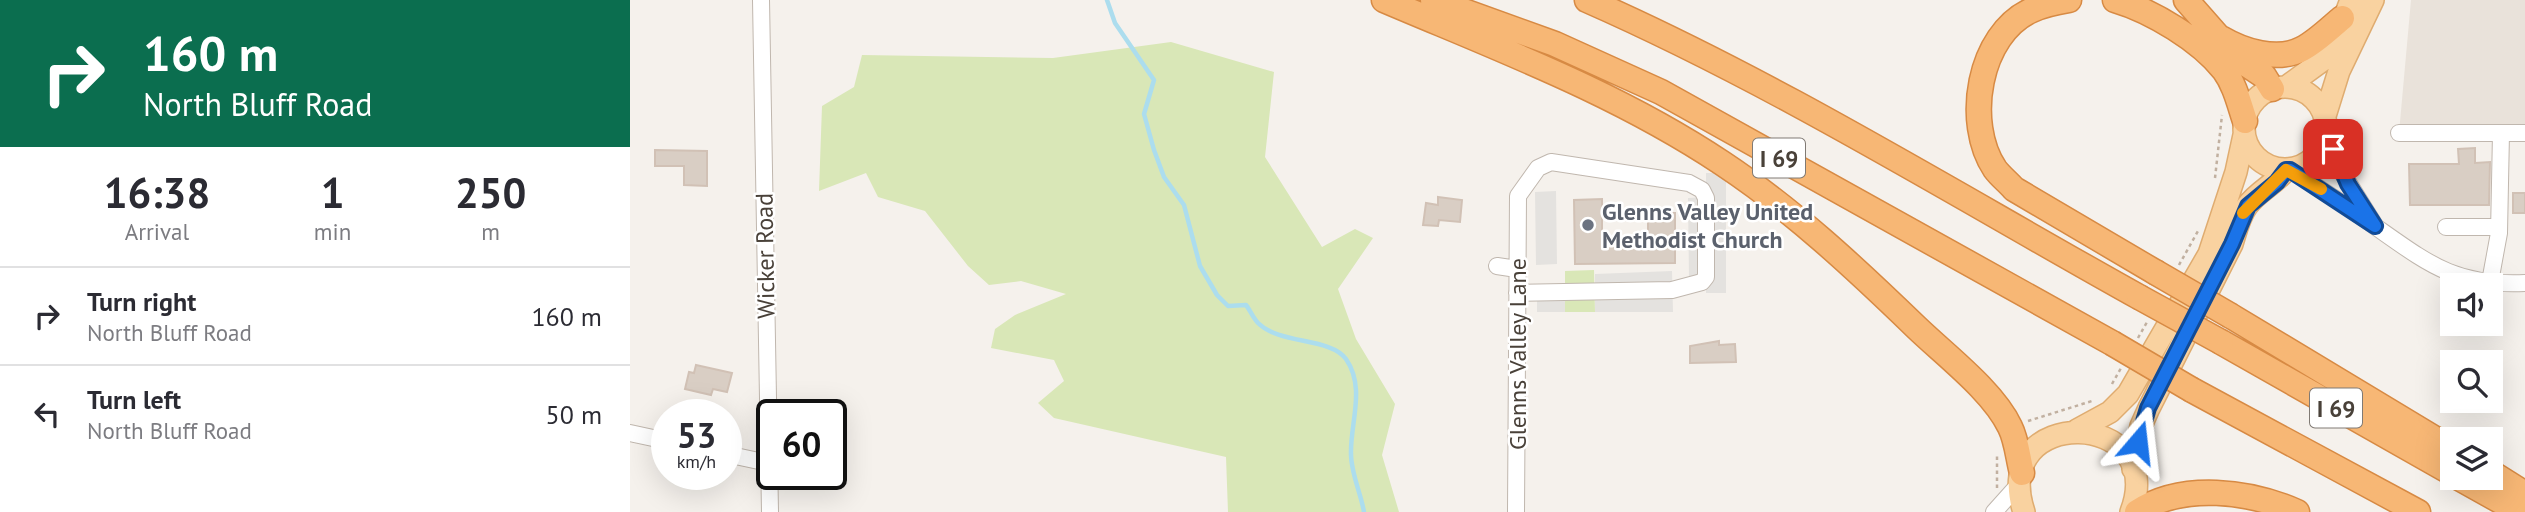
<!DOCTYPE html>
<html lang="en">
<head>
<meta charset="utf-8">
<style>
  body { margin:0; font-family:"PT Sans",sans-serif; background:#f2f2f3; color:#2b2b33; height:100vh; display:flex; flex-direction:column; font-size:26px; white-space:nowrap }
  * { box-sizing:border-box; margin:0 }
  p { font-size:23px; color:#7c7c81 }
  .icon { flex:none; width:38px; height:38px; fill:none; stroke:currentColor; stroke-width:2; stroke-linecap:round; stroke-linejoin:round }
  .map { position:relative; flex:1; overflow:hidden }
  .drawer { display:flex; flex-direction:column; background:#fff; width:630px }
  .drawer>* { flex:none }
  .banner { background:#0b6e4f; color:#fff; overflow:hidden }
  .controls { position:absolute; left:1810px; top:273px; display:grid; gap:14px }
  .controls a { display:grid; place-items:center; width:63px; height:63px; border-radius:0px; background:#fff; box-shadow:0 7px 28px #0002; font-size:35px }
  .speed { position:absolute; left:21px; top:399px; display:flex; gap:14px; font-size:35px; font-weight:700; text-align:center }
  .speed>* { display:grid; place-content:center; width:91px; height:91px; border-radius:50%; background:#fff; box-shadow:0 7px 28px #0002; line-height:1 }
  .speed small { font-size:18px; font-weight:400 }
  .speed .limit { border:4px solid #111; border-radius:10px; background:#fff; color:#111 }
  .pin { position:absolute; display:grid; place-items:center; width:60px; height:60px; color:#fff; margin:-30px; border-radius:14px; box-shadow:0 4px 10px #0006 }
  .me { position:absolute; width:77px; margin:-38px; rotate:17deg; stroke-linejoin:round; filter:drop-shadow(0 0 5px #0008) }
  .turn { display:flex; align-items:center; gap:24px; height:147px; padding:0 28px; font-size:32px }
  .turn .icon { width:91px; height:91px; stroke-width:2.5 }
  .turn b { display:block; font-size:49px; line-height:60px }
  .eta { display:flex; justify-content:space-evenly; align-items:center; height:119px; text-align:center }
  .eta b { font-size:42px; font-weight:800; line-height:49px }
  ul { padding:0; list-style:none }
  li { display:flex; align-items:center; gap:21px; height:98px; padding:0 28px; border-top:2px solid #e1e1e2 }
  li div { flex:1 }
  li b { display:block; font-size:26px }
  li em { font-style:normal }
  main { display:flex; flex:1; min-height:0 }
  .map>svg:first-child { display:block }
</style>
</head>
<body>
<main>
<section class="drawer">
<div class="banner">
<div class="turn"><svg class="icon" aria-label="right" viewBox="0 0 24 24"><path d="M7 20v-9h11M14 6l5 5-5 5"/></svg><div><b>160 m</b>North Bluff Road</div></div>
</div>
<div class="eta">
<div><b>16:38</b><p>Arrival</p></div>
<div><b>1</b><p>min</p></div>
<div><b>250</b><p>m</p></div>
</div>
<ul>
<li><svg class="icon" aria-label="right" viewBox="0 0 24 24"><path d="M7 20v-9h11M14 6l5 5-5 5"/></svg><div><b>Turn right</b><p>North Bluff Road</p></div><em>160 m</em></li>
<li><svg class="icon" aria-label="left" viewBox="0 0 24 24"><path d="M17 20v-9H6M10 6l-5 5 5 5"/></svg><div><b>Turn left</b><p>North Bluff Road</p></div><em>50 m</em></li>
</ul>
</section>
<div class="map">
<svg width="1895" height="512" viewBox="0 0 1895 512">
  <rect width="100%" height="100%" fill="#f5f1ec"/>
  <path fill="#e9e2da" d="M1781,0h114v133h-126z"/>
  <path fill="#d9e7b7" d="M541,42l103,30 -9,85 57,90 33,-18 18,9 -35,51 18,50 39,65 -13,51 17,57h-171l-2,-55 -172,-39 -16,-15 26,-22 -10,-21 -63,-12 4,-19 20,-14 51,-21 -45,-13 -32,4 -21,-19 -43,-55 -47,-14 -12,-24 -47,18 3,-85 32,-19 8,-32 191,3z
    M964,270l1,42h-30v-41z"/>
  <path fill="#e4e2df" d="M1076,173h20v120h-20v-16l-17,1 -1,-80 18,-1z
    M926,191l1,73 -21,1 -1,-73z
    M1042,271l1,41h-78v-38z
    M935,292v20h-28v-19z"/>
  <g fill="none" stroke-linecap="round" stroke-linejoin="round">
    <path stroke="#acddee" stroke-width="4.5" d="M477,0l8,23 39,57 -10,34 10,36 10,27 20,28 16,61 17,29 11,11 18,-1c4,5 7,13 12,18 22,22 72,14 88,36 20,29 4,64 5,95 0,19 10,40 13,58"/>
  </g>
  <path fill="#d9cec4" stroke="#d1c1b5" stroke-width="2" d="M1845,148v15l15,-1 -1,43h-79l-1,-41h50l-1,-15z
    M25,150l52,1v35l-23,-1v-19h-29z
    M1883,193h12v20h-12z
    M808,197l24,3 -2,22 -21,-2 -1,6 -15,-1 3,-22 12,2z
    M972,199v39l46,-1v-24h27v50l-100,1 -1,-64z
    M1089,341v4l16,-1 1,18 -46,1v-17z
    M66,365l36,8 -5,19 -14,-3 -2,6 -26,-6 4,-17 5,1z"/>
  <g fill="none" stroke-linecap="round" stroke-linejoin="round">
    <g stroke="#c0b7ae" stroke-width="18">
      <path id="minor" d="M131,0l9,512
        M1697,129l11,37 36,58
        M1769,133h126
        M1660,170c29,18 58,37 86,57 54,38 80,59 149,56
        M1816,227h53
        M867,266l20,3
        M1860,282l9,-49 2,-100
        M0,433l37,8
        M96,454l42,9
        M886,512l2,-316 20,-28 13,-6 138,21 13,7 4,8v79l-4,5 -30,8 -155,3
        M1364,512l26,-29"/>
    </g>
    <g stroke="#dfac70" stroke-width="24">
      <path id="major" d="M1614 128a41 41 0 1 1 82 0a41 41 0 1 1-82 0Z
        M1656,87l37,-27 10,-13 18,-47
        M1695,116l14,-45 34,-71
        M1447,430l33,-18 18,-18 81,-140 27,-82 8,-37
        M1503,469l8,-43 8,-18 83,-164c4,-13 7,-27 15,-38 11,-15 28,-22 39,-36
        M1394,512c-36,-109 146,-103 107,0"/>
    </g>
    <g stroke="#d78a44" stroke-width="27">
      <path id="highway" d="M754,0c115,49 233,93 338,163 71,47 133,105 194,164 29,28 77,64 94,100 7,14 8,31 12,46
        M803,0l122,44 106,48 451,251
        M957,0c189,83 372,197 552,297
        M1439,0c-12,2 -26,5 -37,10 -54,24 -68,113 -37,159 5,7 13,13 19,20l141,83
        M1485,0c37,11 85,40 109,70 11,15 15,33 21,51
        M1556,0l51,58 27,18 8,13
        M1591,38c22,13 56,24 81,11 14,-7 28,-21 40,-31
        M1601,316l221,133
        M1591,342l231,131
        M1562,390l226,122
        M1860,472l35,22
        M1829,478l61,34
        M1507,512c46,-30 113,-21 160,0"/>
    </g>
    <path stroke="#c1b0a0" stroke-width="2.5" stroke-dasharray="3.5 3.5" stroke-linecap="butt" d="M1585,178l7,-63
      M1549,265l19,-34
      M1508,338l9,-16
      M1482,384l9,-16
      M1398,421l64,-20
      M1367,488v-35"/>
    <use href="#minor" stroke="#fff" stroke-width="16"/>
    <use href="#major" stroke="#f9d2a0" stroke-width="21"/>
    <use href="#highway" stroke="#f7b775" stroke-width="24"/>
    <g stroke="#d78a44" stroke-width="27" stroke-linecap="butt">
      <path id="highway-bridge" d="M1525,272l76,44
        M1509,297l82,45
        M1482,343l80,47"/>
    </g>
    <use href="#highway-bridge" stroke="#f7b775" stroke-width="24"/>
  </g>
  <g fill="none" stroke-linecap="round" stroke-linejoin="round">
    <g stroke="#114b97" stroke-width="18">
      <path id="route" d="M1508,442l10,-34 84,-164 16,-38 29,-24 9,-12h4l85,56 -27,-42 -15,-35"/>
    </g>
    <use href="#route" stroke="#1a73e8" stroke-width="12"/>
    <path stroke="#f59e0b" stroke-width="12" d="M1613,213l43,-43 35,19"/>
  </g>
  <circle fill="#6b7280" stroke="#fff" stroke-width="2.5" cx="958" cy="225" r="7"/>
  <g text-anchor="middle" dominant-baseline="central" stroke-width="5" stroke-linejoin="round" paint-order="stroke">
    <g fill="#fff" stroke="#807a74" stroke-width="2">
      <rect x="1123" y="138.5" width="52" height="39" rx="5"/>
      <rect x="1680" y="388.5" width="52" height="39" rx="5"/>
    </g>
    <g font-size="23" font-weight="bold" fill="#494139">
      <text x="1149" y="158">I 69</text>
      <text x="1706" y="408">I 69</text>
    </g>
    <g font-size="24" font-weight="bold" fill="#5b616d" stroke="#fff" text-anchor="start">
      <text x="972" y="211">Glenns Valley United<tspan x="972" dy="28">Methodist Church</tspan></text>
    </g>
    <g font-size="24" fill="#494139" stroke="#fff">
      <text transform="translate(135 256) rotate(-91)">Wicker Road</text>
      <text transform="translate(887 354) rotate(-90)">Glenns Valley Lane</text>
    </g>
  </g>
</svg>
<div class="controls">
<a><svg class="icon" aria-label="sound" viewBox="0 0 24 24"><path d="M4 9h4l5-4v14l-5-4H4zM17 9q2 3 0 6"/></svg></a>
<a><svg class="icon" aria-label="search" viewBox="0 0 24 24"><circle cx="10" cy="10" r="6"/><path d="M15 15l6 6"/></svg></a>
<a><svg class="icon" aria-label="layers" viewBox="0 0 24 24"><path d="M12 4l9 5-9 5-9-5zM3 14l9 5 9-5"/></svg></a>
</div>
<div class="speed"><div>53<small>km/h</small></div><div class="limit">60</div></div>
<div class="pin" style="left:1703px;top:149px;background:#d93025"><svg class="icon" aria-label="arrive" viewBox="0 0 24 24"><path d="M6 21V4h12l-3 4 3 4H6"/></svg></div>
<svg class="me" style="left:1508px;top:442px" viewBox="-20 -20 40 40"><path d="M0-17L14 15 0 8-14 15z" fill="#1a73e8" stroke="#fff" stroke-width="4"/></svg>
</div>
</main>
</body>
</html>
